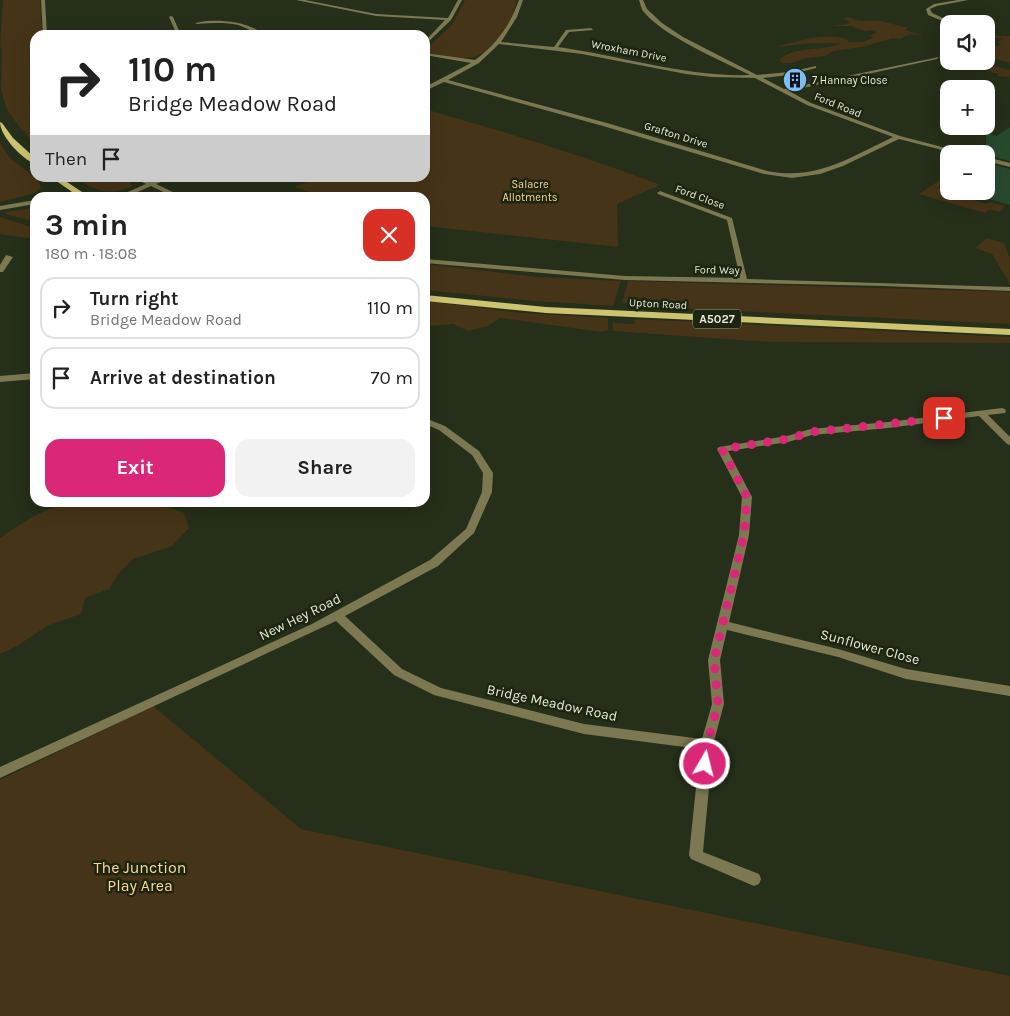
<!DOCTYPE html>
<html lang="en">
<head>
<meta charset="utf-8">
<style>
  body { margin:0; font-family:Karla,sans-serif; background:#f2f2f2; color:#222; height:100vh; display:flex; flex-direction:column; font-size:19px; white-space:nowrap }
  * { box-sizing:border-box; margin:0 }
  p { font-size:16px; color:#767676 }
  .icon { flex:none; width:28px; height:28px; fill:none; stroke:currentColor; stroke-width:2; stroke-linecap:round; stroke-linejoin:round }
  .map { position:relative; flex:1; overflow:hidden }
  .sheet { position:absolute; left:30px; top:192px; width:400px; height:315px; display:flex; flex-direction:column; background:#fff; border-radius:15px; box-shadow:0 5px 20px #0002 }
  .sheet>* { flex:none }
  .top-card { position:absolute; left:30px; top:30px; width:400px; height:152px; border-radius:15px; box-shadow:0 5px 20px #0002; background:#fff; color:#222; overflow:hidden }
  .buttons { position:absolute; left:940px; top:15px; display:grid; gap:10px }
  .buttons a { display:grid; place-items:center; width:55px; height:55px; border-radius:10px; background:#fff; box-shadow:0 5px 20px #0002; font-size:25px }
  .pin { position:absolute; display:grid; place-items:center; width:42px; height:42px; color:#fff; margin:-21px; border-radius:10px; box-shadow:0 2px 8px #0006 }
  .me { position:absolute; width:55px; margin:-28px; rotate:8deg; stroke-linejoin:round; filter:drop-shadow(0 0 4px #0008) }
  .turn { display:flex; align-items:center; gap:18px; height:105px; padding:0 15px; font-size:22px }
  .turn .icon { width:65px; height:65px; stroke-width:2.5 }
  .turn b { display:block; font-size:35px; line-height:42px }
  .then { display:flex; align-items:center; height:48px; padding:0 15px; background:#0003; gap:10px; font-size:19px }
  .round { display:grid; place-items:center; flex:none; width:52px; height:52px; border-radius:15px; background:#f2f2f2 }
  .head { display:flex; align-items:center; justify-content:space-between; height:85px; padding:0 15px }
  h1 { font-size:30px; font-weight:700; line-height:38px }
  .action { display:flex; gap:10px; margin-top:auto; padding:10px 15px }
  .action a { flex:1; height:58px; border-radius:15px; background:#db2777; color:#fff; font-size:20px; font-weight:700; line-height:58px; text-align:center }
  .action a+a { background:#f2f2f2; color:#222 }
  ul { padding:0; list-style:none }
  li { display:flex; align-items:center; gap:15px; height:62px; margin:0 10px 8px; padding:0 5px; border:2px solid #e0e0e0; border-radius:15px }
  li div { flex:1 }
  li b { display:block; font-size:19px }
  li em { font-style:normal }
  .map>svg:first-child { display:block }
</style>
</head>
<body>
<div class="map">
<svg width="1010" height="1016" viewBox="0 0 1010 1016">
  <rect width="100%" height="100%" fill="#262f19"/>
  <path fill="#453417" d="M3,0h37l2,35h-7v109l-14,-15 -14,-19 -6,-20 1,-42 -2,-1z
    M465,0h52c-10,36 -27,65 -69,57 -8,-2 -17,-2 -23,-7l27,-25z
    M849,17c14,7 18,2 31,4 9,2 19,4 28,7l-3,2 19,6 -13,-2 -11,5 -7,-1 -31,9 -29,4 -7,5 -19,2 -15,5h-10l-3,-3c16,-15 44,-8 62,-17h-30l-33,4v-1c21,-5 50,-15 71,-6l-2,2h16l10,-4 -3,-2 7,-4 -6,-2 -7,1 -12,-5h-22l18,-2 2,-2 -7,-4z
    M986,31l12,5h12v27l-24,-7v-7l12,-3 2,-2 -2,-2 4,-3 -16,-4z
    M949,55v6l31,1 30,8v7l-13,-1 2,-2 -10,-2 2,-2 -32,-6 13,3 -2,1 -23,-6 -7,-4z
    M425,109c79,23 158,46 235,76l-43,19 1,43 -193,-21v-28l-99,-1 -32,-10 23,-9h108z
    M0,143l10,15 28,22 3,8 -6,5 -35,9z
    M949,174v17h16l2,3 -3,3 22,7 4,-2 15,4 -6,6 -9,-3 -5,4 -66,-19z
    M76,178h49l8,8c-24,10 -37,6 -57,-8z
    M35,207v15l-32,-9z
    M0,217l35,11v11l-35,-5z
    M987,238l17,5 6,15v26l-18,-30 -17,-6z
    M425,264l112,13 84,4 -8,25 -77,-5 -111,-11z
    M628,281l382,11v32l-376,-18 -1,-3h-11z
    M425,301l97,12 86,5v12l-6,2 -102,-14 -12,8 -20,5 -15,-7 -22,2 -6,-4v-11l2,-2 -2,-1z
    M635,319l375,18v6l-241,-1 -156,-11v-8l21,1z
    M68,502l90,1 26,10 5,15 -17,18 -39,13 -14,14 -10,16 -24,9 -4,16 -34,12 -30,20 -17,8v-116c21,-15 43,-28 68,-36z
    M153,706l148,123 709,147v40h-1010v-236z"/>
  <path fill="#274a2f" d="M1010,127v34l-24,-6v-22l11,3z
    M986,163l24,6v36l-24,-7z"/>
  <g fill="none" stroke-linecap="round" stroke-linejoin="round">
    <path fill="#7c7852" fill-rule="evenodd" d="M41,0h4l2,35h-4z
      M296,0h9l71,14 72,4 10,-18h4l-11,20 -26,25v-4l20,-21 -69,-4z
      M519,0h4l-6,17 -16,25 53,5 12,-17 25,-2 2,2 -24,2 -11,15c64,9 127,30 192,28 -28,-14 -89,-40 -107,-64 -2,-3 -3,-8 -4,-11h4l4,9 15,14 21,14 74,38 32,-3 27,-6v2l-27,7 -26,3 21,11 155,-32 -2,2 -148,32 22,12 89,33 69,18h-11l-59,-15 -56,27 -23,8 -28,4 -28,-4 -161,-48 -159,-44 -19,9v-4l46,-24 -46,-8v-2l50,7c22,-16 35,-35 44,-60zM499,44l83,10 104,20 26,3 43,1 52,27 86,32c-42,20 -77,44 -126,34l-160,-48 -159,-43 31,-17z
      M958,0h10l-31,6 -7,3 2,4 24,11h-6l-22,-9 -2,-6 8,-5z
      M171,16l2,1 8,18h-4l-8,-18z
      M206,21c21,-1 42,1 59,14 -9,0 -17,-7 -27,-10 -13,-3 -27,-2 -41,-1l-2,-1z
      M323,32l16,3h-50l2,-1z
      M986,157l24,6v4l-24,-6z
      M134,178h7l10,4 11,-4h7l-1,1 -12,5 29,14h-9l-25,-12 -27,12h-10l32,-14z
      M76,190l3,2 -1,1 -15,5h-12z
      M660,191l72,27 15,61 263,8v4l-126,-5 -259,-6 -200,-17v-4l200,17 115,2 -13,-58 -69,-26 -1,-1z
      M35,200v4l-35,6v-4z
      M6,255l7,2 -10,15h-3v-7z
      M35,373v6l-35,3v-6z
      M1002,408l3,1 1,2 -1,2 -17,2 22,22v8l-3,-1 -28,-28 -91,12 -76,7 -24,7 -60,9 24,46 -3,38 -20,87 109,27 68,20 104,17v10l-104,-17 -68,-22 -111,-27 -7,30 4,44 -11,41 -10,107 56,22 2,5 -2,5 -5,2 -63,-27 -2,-4 11,-106 -116,-15 -150,-39 -40,-20 -58,-54 -336,157v-11l312,-143 118,-64 36,-31 16,-37 1,-19 -11,-18 -33,-25 -14,-6v-6l20,8 34,25 14,22 -1,19 -18,41 -36,33 -93,50 57,53 39,19 143,36 118,15 10,-35 -4,-44 31,-125 3,-38 -25,-48 2,-2 68,-11 24,-7 77,-7z"/>
    <path fill="#cdc472" fill-rule="evenodd" d="M0,122l2,1 11,15 22,20v6c-13,-5 -35,-28 -35,-42z
      M52,178h9l30,20h-10z
      M425,295l121,12 464,22v6l-464,-22 -121,-12z"/>
  </g>
  <g fill="none" stroke-linecap="round" stroke-linejoin="round">
    <path stroke="#db2777" stroke-width="9" stroke-dasharray="0 16.2" d="M705,764l2,-19 11,-41 -4,-44 30,-125 3,-38 -25,-48 66,-10 23,-7 133,-14"/>
  </g>
  <defs>
    <g id="building-disc" transform="scale(1.25)"><circle r="9.5" fill="#79bff8" stroke="#1d2510"/><path d="M-4-6H4V6H1V3H-1V6H-4ZM-2.5-4.3h1.7v1.8h-1.7ZM.8-4.3h1.7v1.8H.8ZM-2.5-1h1.7V.8h-1.7ZM.8-1h1.7V.8H.8Z" fill="#111"/></g>
  </defs>
  <g fill-rule="evenodd">
    <use href="#building-disc" x="795" y="80"/>
  </g>
  <g text-anchor="middle" dominant-baseline="central" stroke-width="5" stroke-linejoin="round" paint-order="stroke">
    <g font-size="11" fill="#e4eadc" stroke="#1d2510">
      <text transform="translate(629 51) rotate(11)">Wroxham Drive</text>
      <text transform="translate(838 105) rotate(22)">Ford Road</text>
      <text transform="translate(676 135) rotate(17)">Grafton Drive</text>
      <text transform="translate(700 197) rotate(20)">Ford Close</text>
      <text transform="translate(717 270) rotate(1)">Ford Way</text>
      <text transform="translate(658 304) rotate(3)">Upton Road</text>
    </g>
    <g font-size="11" fill="#e4eadc" stroke="#1d2510" text-anchor="start">
      <text x="812" y="80">7 Hannay Close</text>
    </g>
    <g font-size="11" fill="#fdd697" stroke="#1d2510">
      <text x="530" y="184">Salacre<tspan x="530" dy="13">Allotments</tspan></text>
    </g>
    <rect fill="#1d2510" stroke="#a8af9f" stroke-width="1" x="693" y="309.5" width="48" height="19" rx="4"/>
    <g font-size="12" font-weight="bold" fill="#e4eadc">
      <text x="717" y="319">A5027</text>
    </g>
    <g font-size="14" fill="#e4eadc" stroke="#1d2510">
      <text transform="translate(300 617) rotate(-26)">New Hey Road</text>
      <text transform="translate(870 647) rotate(15)">Sunflower Close</text>
      <text transform="translate(552 703) rotate(12)">Bridge Meadow Road</text>
    </g>
    <g font-size="16" fill="#fdd697" stroke="#1d2510">
      <text x="140" y="867">The Junction<tspan x="140" dy="18">Play Area</tspan></text>
    </g>
  </g>
</svg>
<div class="buttons">
<a><svg class="icon" aria-label="sound" viewBox="0 0 24 24"><path d="M4 9h4l5-4v14l-5-4H4zM17 9q2 3 0 6"/></svg></a>
<a>+</a>
<a>−</a>
</div>
<div class="pin" style="left:944px;top:418px;background:#d93025"><svg class="icon" aria-label="arrive" viewBox="0 0 24 24"><path d="M6 21V4h12l-3 4 3 4H6"/></svg></div>
<svg class="me" style="left:705px;top:764px" viewBox="-20 -20 40 40"><circle r="17" fill="#db2777" stroke="#fff" stroke-width="3"/><path d="M0-11L8 9 0 5-8 9z" fill="#fff"/></svg>
<div class="top-card">
<div class="turn"><svg class="icon" aria-label="right" viewBox="0 0 24 24"><path d="M7 20v-9h11M14 6l5 5-5 5"/></svg><div><b>110 m</b>Bridge Meadow Road</div></div>
<div class="then">Then<svg class="icon" aria-label="arrive" viewBox="0 0 24 24"><path d="M6 21V4h12l-3 4 3 4H6"/></svg></div>
</div>
<section class="sheet">
<div class="head"><div><h1>3 min</h1><p>180 m · 18:08</p></div><a class="round" style="background:#d93025;color:#fff"><svg class="icon" aria-label="close" viewBox="0 0 24 24"><path d="M6 6l12 12M18 6L6 18"/></svg></a></div>
<ul>
<li><svg class="icon" aria-label="right" viewBox="0 0 24 24"><path d="M7 20v-9h11M14 6l5 5-5 5"/></svg><div><b>Turn right</b><p>Bridge Meadow Road</p></div><em>110 m</em></li>
<li><svg class="icon" aria-label="arrive" viewBox="0 0 24 24"><path d="M6 21V4h12l-3 4 3 4H6"/></svg><div><b>Arrive at destination</b></div><em>70 m</em></li>
</ul>
<div class="action"><a>Exit</a><a>Share</a></div>
</section>
</div>
</body>
</html>
